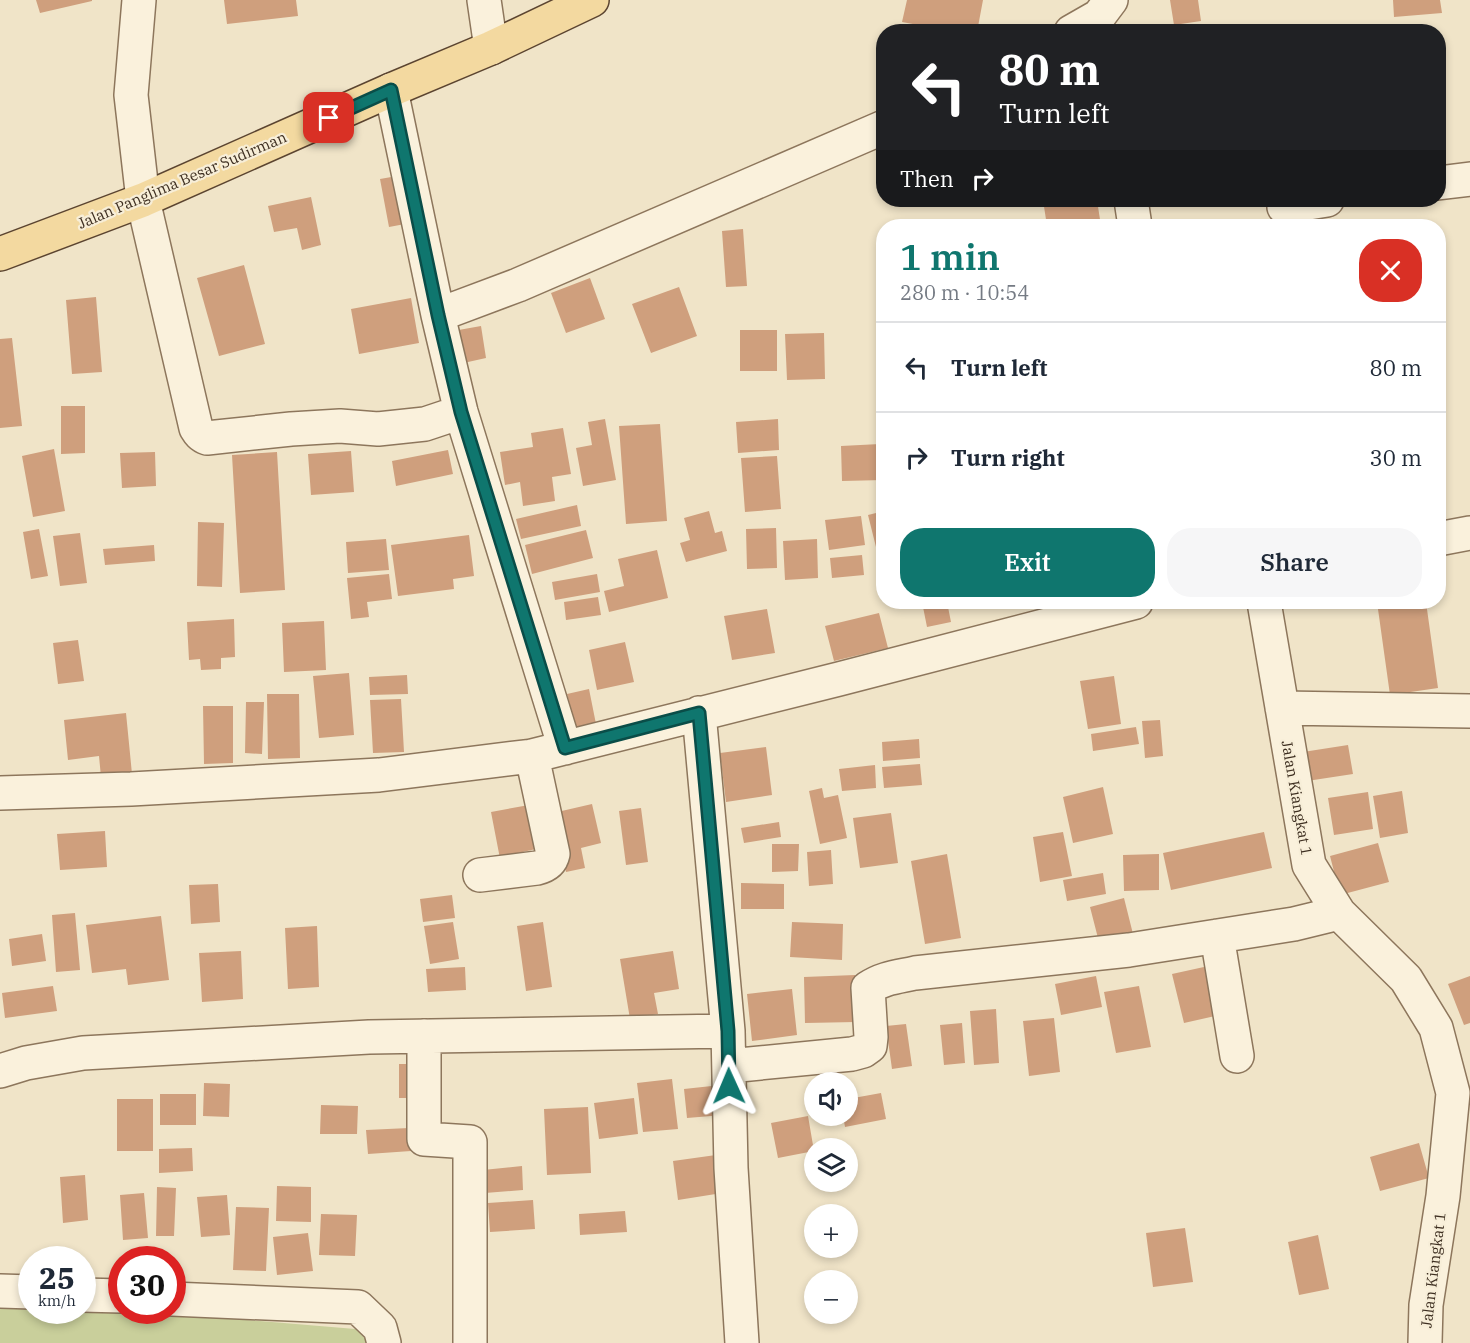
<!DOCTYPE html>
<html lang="en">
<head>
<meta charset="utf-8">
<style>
  body { margin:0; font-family:"IBM Plex Serif",serif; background:#f6f6f7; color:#1f2937; height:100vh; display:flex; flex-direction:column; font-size:22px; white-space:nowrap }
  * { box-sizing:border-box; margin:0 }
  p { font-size:20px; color:#747a83 }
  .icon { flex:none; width:33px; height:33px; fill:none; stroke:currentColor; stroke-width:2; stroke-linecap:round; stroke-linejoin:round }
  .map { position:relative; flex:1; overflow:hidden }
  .panel { position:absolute; left:876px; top:219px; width:570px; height:390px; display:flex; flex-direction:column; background:#fff; border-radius:24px; box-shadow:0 3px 9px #0003 }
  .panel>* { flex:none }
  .guide { position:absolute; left:876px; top:24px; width:570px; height:183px; border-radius:24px; box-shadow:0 3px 9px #0003; background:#202124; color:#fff; overflow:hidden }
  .tools { position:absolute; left:804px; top:1072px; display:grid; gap:12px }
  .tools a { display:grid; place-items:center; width:54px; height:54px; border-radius:50%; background:#fff; box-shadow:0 3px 9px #0003; font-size:30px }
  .speed { position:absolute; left:18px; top:1246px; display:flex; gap:12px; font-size:30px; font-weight:700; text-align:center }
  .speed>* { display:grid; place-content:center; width:78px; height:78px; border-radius:50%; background:#fff; box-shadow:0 3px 9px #0003; line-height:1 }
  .speed small { font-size:15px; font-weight:400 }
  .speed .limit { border:9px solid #d22; background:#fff; color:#111 }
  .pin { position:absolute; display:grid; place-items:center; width:51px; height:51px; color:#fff; margin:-26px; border-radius:12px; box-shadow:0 3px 9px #0006 }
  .me { position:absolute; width:66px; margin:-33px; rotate:359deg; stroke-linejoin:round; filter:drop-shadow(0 0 4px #0008) }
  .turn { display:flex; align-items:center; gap:21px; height:126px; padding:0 24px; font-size:27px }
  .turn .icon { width:78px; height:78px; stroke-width:2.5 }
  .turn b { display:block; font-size:42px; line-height:51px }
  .then { display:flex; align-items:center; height:57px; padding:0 24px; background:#0003; gap:12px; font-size:22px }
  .round { display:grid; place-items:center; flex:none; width:63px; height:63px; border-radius:24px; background:#f6f6f7 }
  .overview { display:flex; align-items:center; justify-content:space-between; height:102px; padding:0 24px }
  h1 { font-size:36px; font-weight:600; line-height:45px; color:#0f766e }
  .primary-button { display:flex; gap:12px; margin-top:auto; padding:12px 24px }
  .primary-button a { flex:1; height:69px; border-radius:24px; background:#0f766e; color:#fff; font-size:24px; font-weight:600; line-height:69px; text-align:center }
  .primary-button a+a { background:#f6f6f7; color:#1f2937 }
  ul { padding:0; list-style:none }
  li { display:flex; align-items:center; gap:18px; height:90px; padding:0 24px; border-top:2px solid #e0e1e3 }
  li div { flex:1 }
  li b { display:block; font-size:22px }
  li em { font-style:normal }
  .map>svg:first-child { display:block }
</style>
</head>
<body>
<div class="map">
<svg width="1470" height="1343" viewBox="0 0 1470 1343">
  <rect width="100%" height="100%" fill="#f0e4c8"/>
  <path fill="#c9cf9b" d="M0,1299l31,3 1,9h108l239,20v12h-379z"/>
  <path fill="#cf9f7d" d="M36,0h56v1l-52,12z
    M224,0h72l2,16 -71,8z
    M907,0h76l-6,32h-21l-54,-10z
    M1170,0h28l3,21 -27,4z
    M1393,0h47l2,13 -48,4z
    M397,176l8,48 -16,3 -9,-48z
    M311,197l10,48 -19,5 -5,-22 -23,4 -6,-26z
    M1043,200h54l4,26h-54z
    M743,229l4,57 -21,1 -4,-56z
    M244,265l21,79 -46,12 -22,-78z
    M590,278l15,41 -39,14 -15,-40z
    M679,287l18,49 -46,17 -19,-49z
    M96,297l6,75 -30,2 -6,-74z
    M411,298l8,45 -60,11 -8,-45z
    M481,326l5,32 -27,6 -6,-33z
    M740,330h37v41h-37z
    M824,333l1,46 -38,1 -2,-46z
    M12,338l10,88 -22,2v-89z
    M61,406h24v47l-24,1z
    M605,419l11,61 -33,6 -7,-38 16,-3 -4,-23z
    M778,419l1,31 -41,3 -2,-31z
    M660,424l7,97 -41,3 -7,-98z
    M563,428l8,46 -19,3 3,24 -32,5 -3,-24 -15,3 -5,-33 33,-5 -2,-14z
    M880,444h4v36l-42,1 -1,-35z
    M54,449l11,62 -32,6 -11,-61z
    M448,450l5,24 -57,12 -4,-25z
    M351,451l3,41 -43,3 -3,-41z
    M155,452l1,34 -34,2 -2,-35z
    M277,452l8,138 -45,3 -8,-138z
    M777,456l4,53 -36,3 -4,-54z
    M577,505l4,21 -60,13 -5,-20z
    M709,511l6,22 7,-2 5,20 -41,11 -6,-19 10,-3 -6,-22z
    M884,511v38l-7,2 -9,-36z
    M861,516l4,29 -36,5 -4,-30z
    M198,522l26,1 -2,64 -25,-1z
    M776,528l1,40 -30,1 -1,-40z
    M39,529l9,47 -17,3 -8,-47z
    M586,530l7,28 -61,16 -7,-29z
    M80,533l7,50 -27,3 -7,-50z
    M469,535l5,41 -21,3 1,10 -56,7 -7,-51z
    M386,539l3,31 -41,3 -2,-31z
    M817,539l1,39 -33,2 -2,-39z
    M154,545l1,16 -50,4 -2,-16z
    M657,550l11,48 -59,14 -5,-21 20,-5 -6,-27z
    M862,555l2,20 -32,3 -2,-20z
    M389,574l3,25 -25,3 2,15 -18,2 -4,-41z
    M597,574l3,18 -45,8 -3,-18z
    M598,597l3,18 -35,5 -2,-18z
    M922,602h25l4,20 -24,5z
    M1377,602h49l12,86 -48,7z
    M767,609l8,44 -43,7 -8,-44z
    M879,613l9,35 -54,13 -9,-35z
    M234,619l1,38 -14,1v11l-20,1 -1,-11 -11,1 -2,-38z
    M324,621l2,49 -42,2 -2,-49z
    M78,640l6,41 -26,3 -5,-41z
    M625,642l9,40 -37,8 -8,-40z
    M349,673l5,62 -35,3 -6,-62z
    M407,675l1,19 -38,1 -1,-18z
    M1114,676l7,48 -33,5 -8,-48z
    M589,689l7,35 -20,5 -9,-35z
    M267,694h32l1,64 -32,1z
    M401,699l3,53 -31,1 -3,-53z
    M246,702h18l-2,52 -17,-1z
    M203,706h30v57l-29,1z
    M126,713l6,61 -31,3 -2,-21 -31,4 -4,-40z
    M1160,720l3,36 -18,2 -3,-37z
    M1136,727l3,17 -46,7 -2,-17z
    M919,739l1,19 -37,3 -1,-19z
    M1348,745l5,29 -46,7 -4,-29z
    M766,747l6,48 -46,7 -6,-49z
    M920,764l2,21 -38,3 -2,-21z
    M875,765l1,23 -34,3 -3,-22z
    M1103,787l10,47 -40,9 -10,-46z
    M822,788l2,10 14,-3 9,43 -27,6 -11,-53z
    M1402,791l6,42 -28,5 -7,-42z
    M1368,792l5,37 -39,6 -6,-37z
    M592,804l9,39 -20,5 4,20 -19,4 -13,-59z
    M529,805l7,44 -18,4 3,12 -19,4 -11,-57z
    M641,808l7,54 -22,3 -7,-54z
    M891,813l7,50 -38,5 -7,-50z
    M779,822l2,15 -37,6 -3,-15z
    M105,831l2,36 -47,3 -3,-36z
    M1063,832l9,44 -32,6 -7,-45z
    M1264,832l8,36 -101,22 -8,-37z
    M1378,843l11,39 -49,13 -10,-39z
    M772,844h27l-1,27 -26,1z
    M831,850l2,34 -24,2 -2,-34z
    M947,854l14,84 -36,6 -14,-83z
    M1159,854v36l-35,1 -1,-36z
    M1103,873l3,21 -39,7 -4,-21z
    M741,883l43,1v25h-43z
    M218,884l2,38 -29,2 -2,-39z
    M452,895l3,23 -32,4 -3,-23z
    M1124,898l9,36 -34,8 -9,-35z
    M75,913l5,57 -24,2 -4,-57z
    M161,916l8,64 -41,5 -2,-16 -34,4 -6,-48z
    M453,922l6,37 -29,5 -6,-38z
    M543,922l9,65 -26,4 -9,-65z
    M792,922l51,2 -1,36 -52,-3z
    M317,926l2,61 -31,2 -3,-61z
    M42,934l4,27 -34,5 -3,-27z
    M241,951l2,48 -41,3 -3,-49z
    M673,951l6,38 -25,4 4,21 -28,5 -10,-60z
    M1213,965l11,49 -40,9 -12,-49z
    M465,967l1,23 -38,2 -2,-23z
    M855,975l1,47 -51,1 -1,-46z
    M1096,976l6,31 -41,8 -6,-31z
    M1470,976v47l-6,2 -16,-41z
    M53,986l4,25 -52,7 -3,-25z
    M1139,986l12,61 -35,6 -12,-61z
    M792,989l5,46 -45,6 -5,-47z
    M996,1009l3,54 -25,2 -4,-54z
    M1054,1018l6,54 -31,4 -6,-55z
    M962,1023l3,40 -21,2 -4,-40z
    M906,1024l6,42 -20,3 -6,-43z
    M399,1064h15v34h-15z
    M672,1079l6,50 -35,3 -6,-49z
    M204,1083l26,1 -1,33 -26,-1z
    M721,1085l2,30 -36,3 -3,-29z
    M881,1093l5,26 -41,8 -2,-11h5v-17z
    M160,1094h36v31h-36z
    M634,1098l4,36 -39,5 -5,-36z
    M117,1099h36v52h-36z
    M321,1105l37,1 -1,28h-37z
    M588,1107l3,66 -44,2 -3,-66z
    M808,1116l6,35 -36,7 -7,-35z
    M409,1128l2,23 -43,3 -2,-24z
    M1419,1143l10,35 -49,13 -10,-34z
    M192,1148l1,23 -34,2v-24z
    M716,1155l6,38 -44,7 -5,-39z
    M522,1166l1,24 -38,3 -2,-23z
    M85,1175l3,45 -25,3 -3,-46z
    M277,1186l34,1v35l-35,-1z
    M157,1187l19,1 -2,48h-18z
    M144,1193l4,45 -25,2 -3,-45z
    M227,1195l3,40 -29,2 -4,-40z
    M533,1200l2,29 -45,3 -2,-29z
    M236,1207l33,1 -3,63 -33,-1z
    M625,1211l2,21 -47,3 -1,-21z
    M321,1214l36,1 -2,41 -36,-1z
    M1185,1228l8,54 -40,5 -7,-54z
    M308,1233l5,38 -36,4 -4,-38z
    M1318,1235l11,54 -30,6 -11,-53z"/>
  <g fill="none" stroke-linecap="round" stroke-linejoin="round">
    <g stroke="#8d765c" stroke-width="36">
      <path id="minor" d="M139,0l-8,95 12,105 53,228c3,5 5,8 11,10l84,-9 49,-3 38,3 47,-5 36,-12
        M484,0l7,48
        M1071,32l28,-16 12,-16
        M391,90l47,225 23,97 104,336
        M1438,183l32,-4
        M1131,200l4,26
        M1284,207l43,-7
        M438,315l80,-30 366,-158
        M1438,539l32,-6
        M1264,602l45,263 30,48 67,66 30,49 17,65 -10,103 -17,109 -1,38
        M1282,708l188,3
        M699,713l29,318 3,137 11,175
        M0,793l131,-4 248,-14 153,-19 307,-77 297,-77
        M480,875l57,-7c8,-2 14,-5 16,-14l-21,-98
        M1217,936l20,120
        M424,1036v103l46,3v201
        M729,1066l123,-12 11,-3 7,-5 1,-9 -3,-49c15,-10 29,-11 47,-15l214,-23 165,-26 45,-11
        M0,1071l26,-8 57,-10 286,-16 359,-6
        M0,1291l32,1
        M82,1295l40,1
        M172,1299l186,8 22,21 4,15"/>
    </g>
    <g stroke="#5b4430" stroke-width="36">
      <path id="major" d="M0,254l143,-54 248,-110 100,-42 101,-48"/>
    </g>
    <use href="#minor" stroke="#faf1dc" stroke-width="33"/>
    <use href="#major" stroke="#f3d9a0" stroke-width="33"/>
  </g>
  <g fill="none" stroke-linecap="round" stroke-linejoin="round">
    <g stroke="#0a4d48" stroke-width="15">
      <path id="route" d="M329,118l62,-28 47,225 23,97 104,336 134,-35 29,318 1,55"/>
    </g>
    <use href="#route" stroke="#0f766e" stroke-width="10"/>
  </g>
  <g text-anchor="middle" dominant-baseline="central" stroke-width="4.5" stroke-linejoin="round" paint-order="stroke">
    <g font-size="15" fill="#3d2e20" stroke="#f7eed8">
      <text transform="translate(182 180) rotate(-23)">Jalan Panglima Besar Sudirman</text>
      <text transform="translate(1297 798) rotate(80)">Jalan Kiangkat 1</text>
      <text transform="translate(1433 1270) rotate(-83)">Jalan Kiangkat 1</text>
    </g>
  </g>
</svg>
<div class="tools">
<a><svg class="icon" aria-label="sound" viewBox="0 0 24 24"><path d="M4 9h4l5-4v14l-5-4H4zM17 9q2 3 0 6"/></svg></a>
<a><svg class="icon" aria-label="layers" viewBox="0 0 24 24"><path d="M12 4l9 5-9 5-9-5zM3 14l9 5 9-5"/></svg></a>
<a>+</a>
<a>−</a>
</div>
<div class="speed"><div>25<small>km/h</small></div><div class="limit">30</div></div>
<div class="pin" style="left:329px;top:118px;background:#d93025"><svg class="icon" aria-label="arrive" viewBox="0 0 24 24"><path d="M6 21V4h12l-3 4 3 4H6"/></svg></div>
<svg class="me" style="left:729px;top:1086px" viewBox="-20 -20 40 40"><path d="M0-17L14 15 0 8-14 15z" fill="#0f766e" stroke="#fff" stroke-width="4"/></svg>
<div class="guide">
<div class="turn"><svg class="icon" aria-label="left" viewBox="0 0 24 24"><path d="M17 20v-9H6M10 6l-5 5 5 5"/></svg><div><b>80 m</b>Turn left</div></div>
<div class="then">Then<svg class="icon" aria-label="right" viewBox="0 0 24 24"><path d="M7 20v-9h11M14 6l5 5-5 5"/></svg></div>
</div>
<section class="panel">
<div class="overview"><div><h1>1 min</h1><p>280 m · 10:54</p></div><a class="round" style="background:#d93025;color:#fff"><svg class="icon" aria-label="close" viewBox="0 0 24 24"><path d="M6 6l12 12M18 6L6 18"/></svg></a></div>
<ul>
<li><svg class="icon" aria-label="left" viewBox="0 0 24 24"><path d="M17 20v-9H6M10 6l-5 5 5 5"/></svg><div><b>Turn left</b></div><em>80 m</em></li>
<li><svg class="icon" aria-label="right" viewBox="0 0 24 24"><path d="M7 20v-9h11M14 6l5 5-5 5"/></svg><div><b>Turn right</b></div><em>30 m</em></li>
</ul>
<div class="primary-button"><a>Exit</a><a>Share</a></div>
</section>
</div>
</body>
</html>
